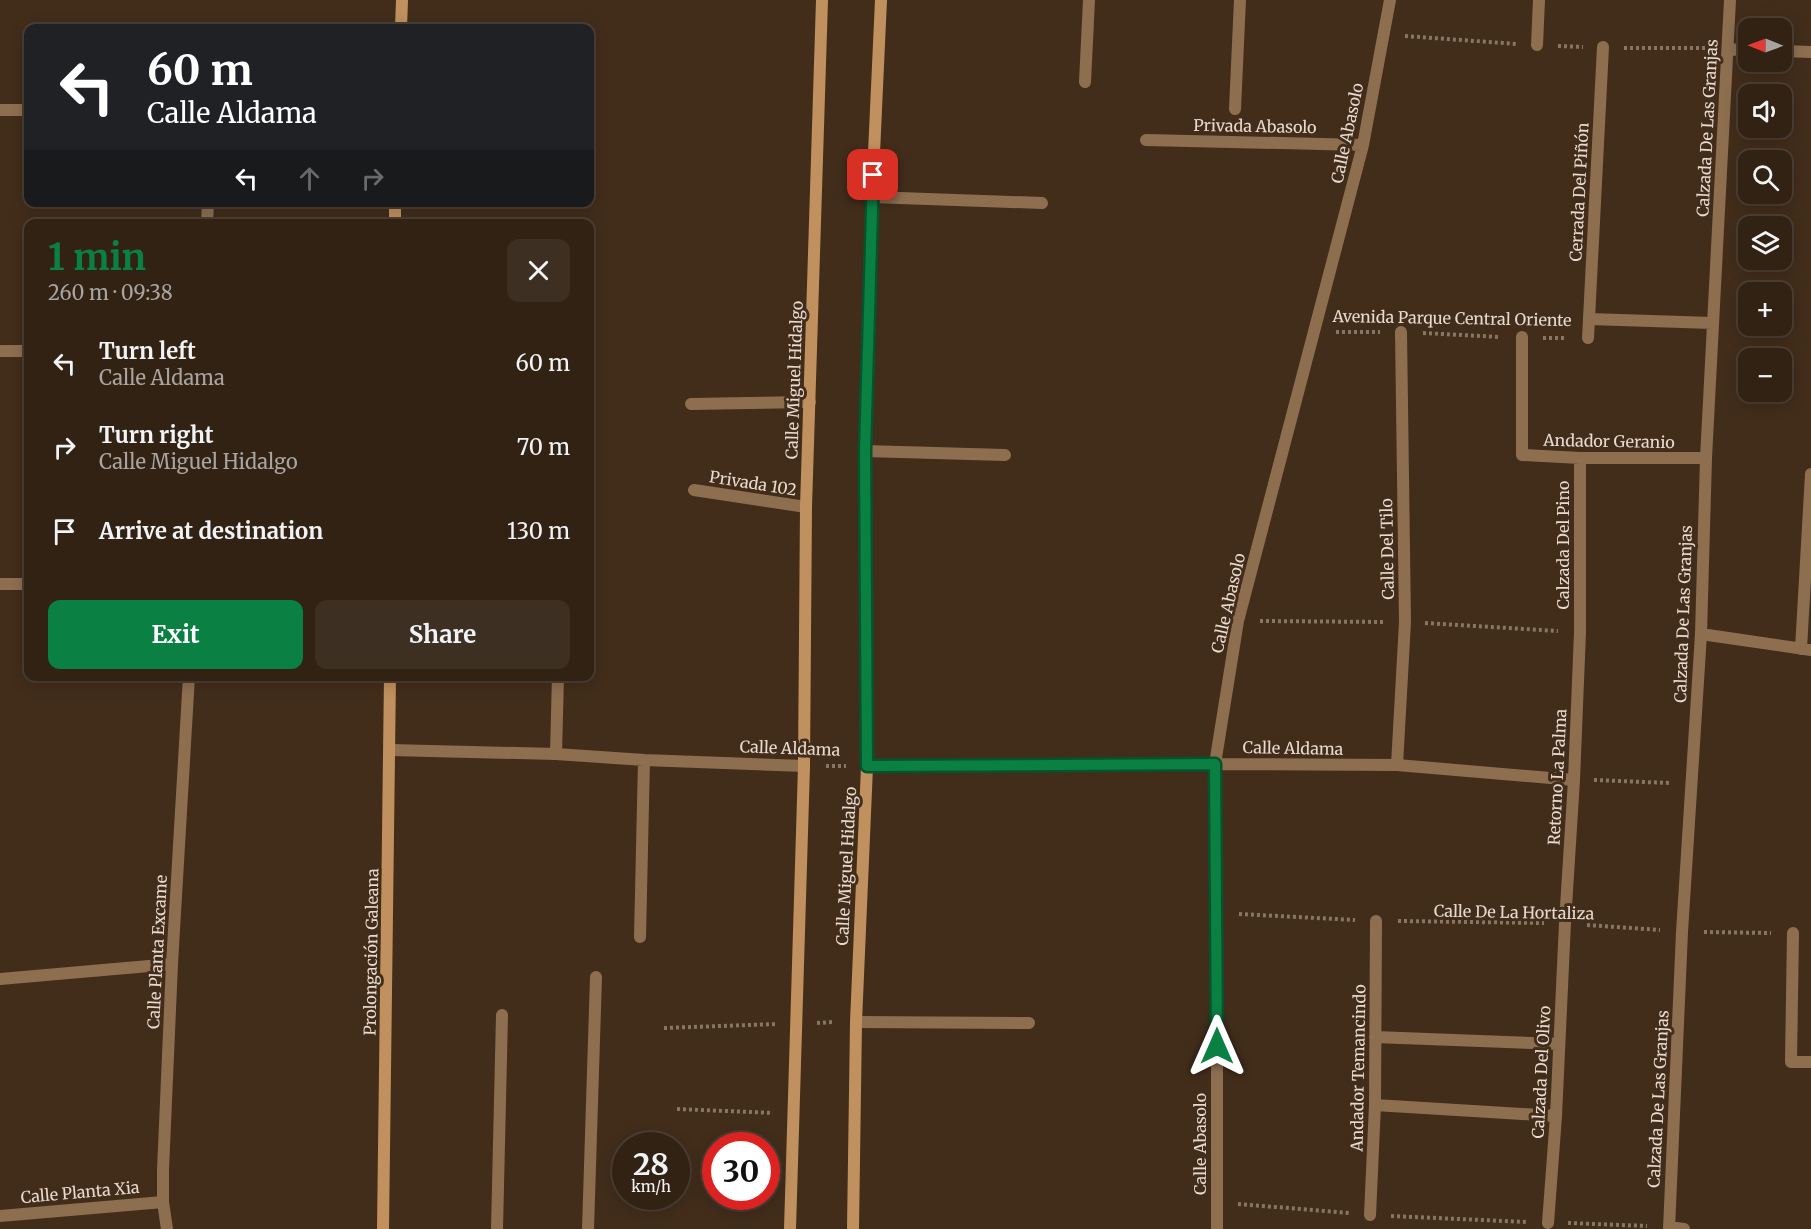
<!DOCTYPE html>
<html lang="en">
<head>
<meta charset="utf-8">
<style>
  body { margin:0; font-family:Merriweather,serif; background:#3d2f22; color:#f1f3f6; height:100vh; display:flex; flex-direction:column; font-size:22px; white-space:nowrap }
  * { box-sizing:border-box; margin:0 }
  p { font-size:20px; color:#a8a4a0 }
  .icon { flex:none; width:33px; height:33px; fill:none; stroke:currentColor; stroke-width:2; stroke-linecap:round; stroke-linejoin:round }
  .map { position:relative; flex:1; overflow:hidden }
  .details { position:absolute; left:24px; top:219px; width:570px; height:462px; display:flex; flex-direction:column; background:#322214; border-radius:12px; box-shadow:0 3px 15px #0003,0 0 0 2px #4d3f34 }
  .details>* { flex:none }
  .top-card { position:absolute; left:24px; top:24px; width:570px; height:183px; border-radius:12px; box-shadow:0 3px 15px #0003,0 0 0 2px #4d3f34; background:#202124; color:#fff; overflow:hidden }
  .needle { width:39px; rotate:271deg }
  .tools { position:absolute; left:1738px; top:18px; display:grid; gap:12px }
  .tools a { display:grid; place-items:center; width:54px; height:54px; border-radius:12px; background:#322214; box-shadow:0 3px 15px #0003,0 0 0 2px #4d3f34; font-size:30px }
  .speed { position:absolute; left:612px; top:1132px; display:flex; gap:12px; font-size:30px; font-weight:700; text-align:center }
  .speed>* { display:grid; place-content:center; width:78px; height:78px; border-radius:50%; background:#322214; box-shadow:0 3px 15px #0003,0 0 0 2px #4d3f34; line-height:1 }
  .speed small { font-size:15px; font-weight:400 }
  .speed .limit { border:9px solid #d22; background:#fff; color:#111 }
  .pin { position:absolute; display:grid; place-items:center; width:51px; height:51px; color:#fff; margin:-26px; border-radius:12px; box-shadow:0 3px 9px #0006 }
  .me { position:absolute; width:66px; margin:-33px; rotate:0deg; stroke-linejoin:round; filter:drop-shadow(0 0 4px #0008) }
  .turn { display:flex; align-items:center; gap:21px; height:126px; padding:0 24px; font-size:27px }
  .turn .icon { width:78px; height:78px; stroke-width:2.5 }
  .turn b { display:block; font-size:42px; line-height:51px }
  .lanes { display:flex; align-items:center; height:57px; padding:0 24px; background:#0003; justify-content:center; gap:30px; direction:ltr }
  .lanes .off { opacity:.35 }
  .round { display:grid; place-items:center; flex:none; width:63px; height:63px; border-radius:12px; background:#3d2f22 }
  .headline { display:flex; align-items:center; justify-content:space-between; height:102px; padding:0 24px }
  h1 { font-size:36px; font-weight:700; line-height:45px; color:#0b8043 }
  .cta { display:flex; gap:12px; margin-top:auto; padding:12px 24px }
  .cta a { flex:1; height:69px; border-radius:12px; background:#0b8043; color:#fff; font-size:24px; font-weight:700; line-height:69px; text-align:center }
  .cta a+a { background:#3d2f22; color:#f1f3f6 }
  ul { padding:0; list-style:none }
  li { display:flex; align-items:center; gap:18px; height:84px; padding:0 24px }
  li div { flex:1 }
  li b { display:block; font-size:22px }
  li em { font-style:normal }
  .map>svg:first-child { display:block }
</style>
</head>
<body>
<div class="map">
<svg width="1811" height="1229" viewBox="0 0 1811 1229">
  <rect width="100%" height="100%" fill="#422d1b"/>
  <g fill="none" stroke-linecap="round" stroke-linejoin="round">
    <path stroke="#877565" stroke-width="4" stroke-dasharray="3 3" stroke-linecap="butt" d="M1405,36l112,8
      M1558,46l25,1
      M1624,48h82
      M1336,332h44
      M1423,333l77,4
      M1543,338h23
      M1260,621l124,1
      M1425,623l133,8
      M826,766h20
      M1594,780l76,3
      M1239,914l116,6
      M1398,921l146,2
      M1587,925l73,5
      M1704,932l67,1
      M817,1023l17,-1
      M664,1028l113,-4
      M677,1109l96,4
      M1238,1204l112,9
      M1391,1216l136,6
      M1568,1223l79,3"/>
    <path stroke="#8d6f50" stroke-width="12" d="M1537,45l2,-45
      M1728,49l21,1
      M1782,51l29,1
      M1085,82l4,-82
      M1235,109l5,-109
      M0,110h28
      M1146,140l217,5
      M872,197l170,6
      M207,224l1,-22
      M1589,319l124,4
      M1522,337v118l58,3h126
      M1588,338l15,-291
      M0,351h28
      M691,404l119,-2
      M865,451l140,4
      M694,490l112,17
      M0,584h28
      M1701,634l110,16
      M1801,649l10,-175
      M391,750l165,4 88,6 160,6
      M556,754l2,-78
      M1397,765l8,-143 -4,-290
      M867,767l348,-3 182,1 177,15
      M1793,933l-2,129h20
      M640,937l4,-177
      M0,979l172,-15
      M856,1022l173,1
      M1375,1037l184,7
      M1375,1105l181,11
      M1370,1215l5,-110 1,-184
      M0,1216l163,-14
      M1548,1223l8,-107 9,-193 9,-143 6,-148v-174
      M1669,1227l15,2
      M167,1229l-4,-27v-32l9,-206 17,-288
      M497,1229l5,-214
      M588,1229l8,-252
      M1217,1229v-317l-2,-148 23,-143 125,-476 27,-145
      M1669,1229l13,-297 19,-298 5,-176 24,-458"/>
    <path stroke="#c0915e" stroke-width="12" d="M401,28l1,-28
      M395,224v-22
      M383,1229l7,-553
      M790,1229l14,-463 2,-259 16,-507
      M853,1229l3,-207 11,-255 -2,-316 7,-254 9,-197"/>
  </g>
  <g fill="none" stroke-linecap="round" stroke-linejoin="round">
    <g stroke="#07532c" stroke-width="15">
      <path id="route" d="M873,175l-8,276 2,315 348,-2 2,282"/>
    </g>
    <use href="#route" stroke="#0b8043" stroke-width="10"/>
  </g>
  <g text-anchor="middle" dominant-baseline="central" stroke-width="6" stroke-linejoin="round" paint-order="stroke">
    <g font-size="16" fill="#e8dacf" stroke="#422d1b">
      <text transform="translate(1255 126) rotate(1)">Privada Abasolo</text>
      <text transform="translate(1707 128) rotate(-87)">Calzada De Las Granjas</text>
      <text transform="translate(1347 133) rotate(-78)">Calle Abasolo</text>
      <text transform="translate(1579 192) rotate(-87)">Cerrada Del Piñón</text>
      <text transform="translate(1452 318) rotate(1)">Avenida Parque Central Oriente</text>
      <text transform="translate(794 380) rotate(-88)">Calle Miguel Hidalgo</text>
      <text transform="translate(1609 441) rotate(1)">Andador Geranio</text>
      <text transform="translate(753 483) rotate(9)">Privada 102</text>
      <text transform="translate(1563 545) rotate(-90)">Calzada Del Pino</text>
      <text transform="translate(1387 549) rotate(-91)">Calle Del Tilo</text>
      <text transform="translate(1228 603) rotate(-77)">Calle Abasolo</text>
      <text transform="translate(1683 614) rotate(-88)">Calzada De Las Granjas</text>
      <text transform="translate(790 748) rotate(2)">Calle Aldama</text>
      <text transform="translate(1293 748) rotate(1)">Calle Aldama</text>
      <text transform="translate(1557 777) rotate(-87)">Retorno La Palma</text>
      <text transform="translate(846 866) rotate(-87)">Calle Miguel Hidalgo</text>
      <text transform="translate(1514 912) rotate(1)">Calle De La Hortaliza</text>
      <text transform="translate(157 952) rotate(-87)">Calle Planta Excame</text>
      <text transform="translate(371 952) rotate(-89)">Prolongación Galeana</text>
      <text transform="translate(1358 1068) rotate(-89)">Andador Temancindo</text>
      <text transform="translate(1541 1072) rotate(-87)">Calzada Del Olivo</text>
      <text transform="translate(1658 1099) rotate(-87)">Calzada De Las Granjas</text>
      <text transform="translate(1200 1144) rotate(-90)">Calle Abasolo</text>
      <text transform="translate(80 1192) rotate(-5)">Calle Planta Xia</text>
    </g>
  </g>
</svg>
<div class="tools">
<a><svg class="needle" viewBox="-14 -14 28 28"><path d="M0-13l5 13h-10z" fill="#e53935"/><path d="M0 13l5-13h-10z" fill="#a8a4a0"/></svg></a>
<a><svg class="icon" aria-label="sound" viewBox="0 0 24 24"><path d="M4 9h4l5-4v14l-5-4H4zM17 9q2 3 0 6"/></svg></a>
<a><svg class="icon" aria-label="search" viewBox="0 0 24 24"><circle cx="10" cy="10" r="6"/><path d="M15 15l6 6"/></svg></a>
<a><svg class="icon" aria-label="layers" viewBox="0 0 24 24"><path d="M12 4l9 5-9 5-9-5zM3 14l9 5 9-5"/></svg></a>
<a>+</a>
<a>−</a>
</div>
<div class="speed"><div>28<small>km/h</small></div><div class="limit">30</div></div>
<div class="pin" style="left:873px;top:175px;background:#d93025"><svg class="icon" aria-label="arrive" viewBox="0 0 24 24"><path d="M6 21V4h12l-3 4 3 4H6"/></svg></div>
<svg class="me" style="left:1217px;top:1046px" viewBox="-20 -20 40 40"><path d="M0-17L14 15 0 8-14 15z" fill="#0b8043" stroke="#fff" stroke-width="4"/></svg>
<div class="top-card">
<div class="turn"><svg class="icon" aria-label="left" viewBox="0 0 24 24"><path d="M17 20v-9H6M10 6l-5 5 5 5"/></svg><div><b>60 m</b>Calle Aldama</div></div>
<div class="lanes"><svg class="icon" aria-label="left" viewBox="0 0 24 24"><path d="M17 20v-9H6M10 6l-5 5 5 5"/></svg><svg class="icon off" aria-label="ahead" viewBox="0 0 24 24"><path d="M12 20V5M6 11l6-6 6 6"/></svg><svg class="icon off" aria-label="right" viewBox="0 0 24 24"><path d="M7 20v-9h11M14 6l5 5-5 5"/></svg></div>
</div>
<section class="details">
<div class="headline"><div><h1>1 min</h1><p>260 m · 09:38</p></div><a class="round"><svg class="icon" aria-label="close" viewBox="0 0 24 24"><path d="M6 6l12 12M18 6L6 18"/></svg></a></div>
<ul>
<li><svg class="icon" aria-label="left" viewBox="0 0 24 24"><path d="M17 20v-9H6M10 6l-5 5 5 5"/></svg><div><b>Turn left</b><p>Calle Aldama</p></div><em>60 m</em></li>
<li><svg class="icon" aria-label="right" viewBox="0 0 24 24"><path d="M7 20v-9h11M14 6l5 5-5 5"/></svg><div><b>Turn right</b><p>Calle Miguel Hidalgo</p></div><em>70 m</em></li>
<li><svg class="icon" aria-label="arrive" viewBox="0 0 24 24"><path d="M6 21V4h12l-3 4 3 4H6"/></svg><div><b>Arrive at destination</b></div><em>130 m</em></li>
</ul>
<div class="cta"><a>Exit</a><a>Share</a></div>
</section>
</div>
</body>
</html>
